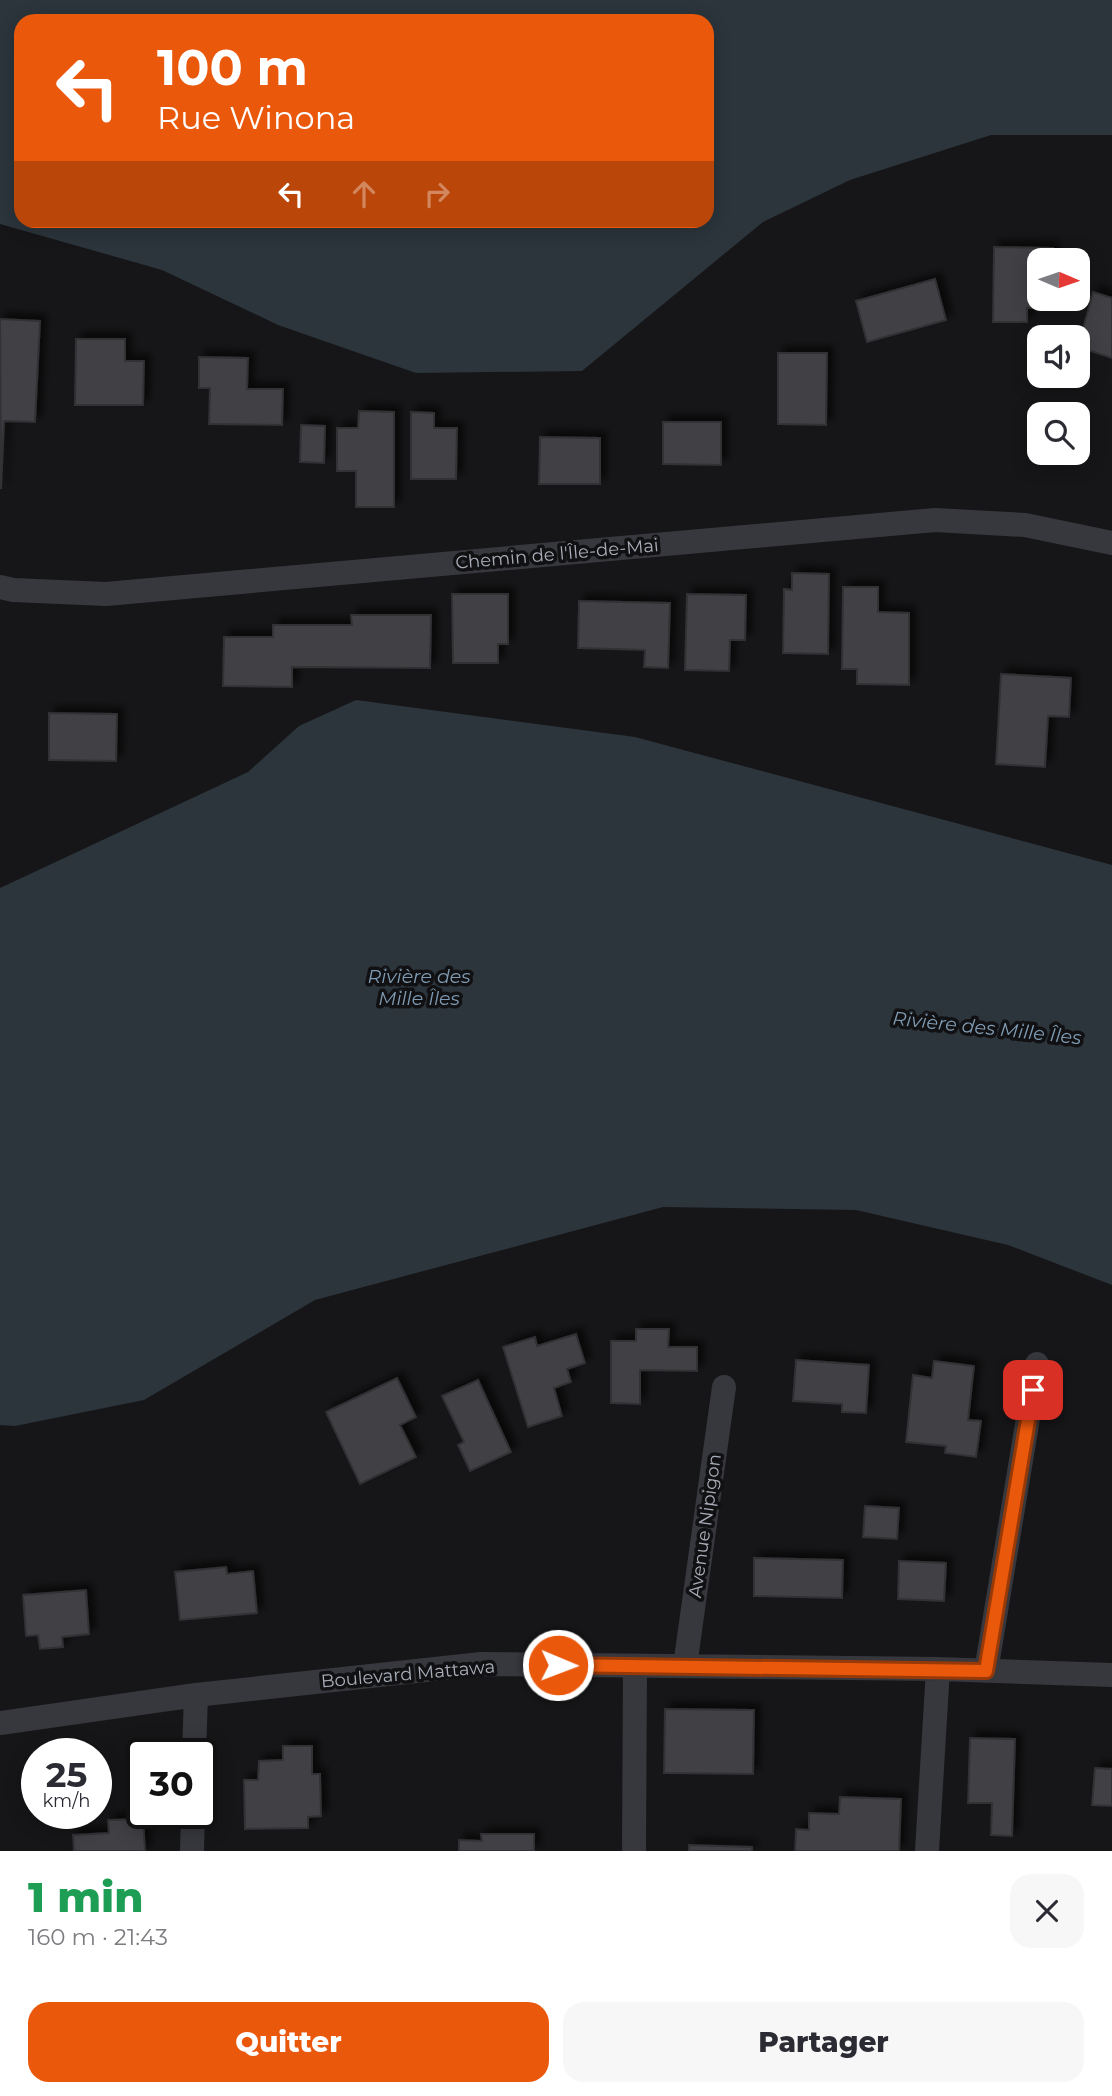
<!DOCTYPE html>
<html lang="fr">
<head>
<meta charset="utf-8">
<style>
  body { margin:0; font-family:Montserrat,sans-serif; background:#f7f7f7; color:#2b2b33; height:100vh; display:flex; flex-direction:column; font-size:26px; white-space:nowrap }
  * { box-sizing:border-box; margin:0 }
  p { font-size:23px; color:#7c7c81 }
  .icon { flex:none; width:38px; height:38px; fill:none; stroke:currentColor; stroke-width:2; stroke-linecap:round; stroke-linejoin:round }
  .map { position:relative; height:1851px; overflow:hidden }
  .sheet { display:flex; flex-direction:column; background:#fff; flex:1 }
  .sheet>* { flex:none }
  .guide { position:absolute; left:14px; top:14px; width:700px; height:214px; border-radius:21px; box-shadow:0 4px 18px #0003; background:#ea580c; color:#fff; overflow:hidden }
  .needle { width:46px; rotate:92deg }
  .tools { position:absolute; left:1027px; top:248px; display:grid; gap:14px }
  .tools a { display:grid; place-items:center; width:63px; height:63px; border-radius:14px; background:#fff; box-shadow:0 4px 18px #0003; font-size:35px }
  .speed { position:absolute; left:21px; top:1738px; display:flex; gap:14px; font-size:35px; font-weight:700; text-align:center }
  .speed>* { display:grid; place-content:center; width:91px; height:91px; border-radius:50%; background:#fff; box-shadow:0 4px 18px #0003; line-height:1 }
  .speed small { font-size:18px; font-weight:400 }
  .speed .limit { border:4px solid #111; border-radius:10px; background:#fff; color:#111 }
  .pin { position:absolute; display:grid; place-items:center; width:60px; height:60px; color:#fff; margin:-30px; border-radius:14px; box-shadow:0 4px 10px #0006 }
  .me { position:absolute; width:77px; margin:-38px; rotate:91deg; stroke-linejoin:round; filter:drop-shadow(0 0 5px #0008) }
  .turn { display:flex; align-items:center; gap:24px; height:147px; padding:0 28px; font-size:32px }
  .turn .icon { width:91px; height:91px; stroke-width:2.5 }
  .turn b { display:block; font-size:49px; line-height:60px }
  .lanes { display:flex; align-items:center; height:66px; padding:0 28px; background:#0003; justify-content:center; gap:35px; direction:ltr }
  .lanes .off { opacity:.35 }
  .round { display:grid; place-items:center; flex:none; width:74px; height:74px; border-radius:21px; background:#f7f7f7 }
  .overview { display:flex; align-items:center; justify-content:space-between; height:119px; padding:0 28px }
  h1 { font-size:42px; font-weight:800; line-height:52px; color:#1e9e55 }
  .primary-button { display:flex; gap:14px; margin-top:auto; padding:14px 28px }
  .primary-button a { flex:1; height:80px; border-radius:21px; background:#ea580c; color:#fff; font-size:28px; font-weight:800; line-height:80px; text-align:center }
  .primary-button a+a { background:#f7f7f7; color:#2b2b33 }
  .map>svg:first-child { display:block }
</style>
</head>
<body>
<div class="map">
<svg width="1112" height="1851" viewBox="0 0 1112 1851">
  <defs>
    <filter id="shadow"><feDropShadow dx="6" dy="-6" stdDeviation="3.5" flood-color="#0009"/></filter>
  </defs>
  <rect width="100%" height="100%" fill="#161618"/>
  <path fill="#2c353c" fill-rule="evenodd" d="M0,0h1112v135h-121l-141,45 -87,42 -181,149 -166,2 -138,-48 -116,-55 -162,-46zM21,21h686v199h-686z
    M356,700l279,37 477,128v420l-104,-40 -152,-35 -193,-3 -348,93 -171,100 -129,26 -15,-1v-537l248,-116 51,-46z"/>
  <path fill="#404145" stroke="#303034" stroke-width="2" filter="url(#shadow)" d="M994,247l59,1v13h-13v38h12v9h-25v14h-34z
    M935,279l11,41 -79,22 -11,-41z
    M1093,292l19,6v60l-34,-11z
    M0,319l40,2 -5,101 -31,-1 -3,68z
    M76,339h49v22h19l-1,44h-68z
    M778,353h49l-1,72 -48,-1z
    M199,357l49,1 -1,31h36l-1,36 -73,-1 1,-36h-11z
    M359,411l35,1v95h-38v-36h-19v-43h21z
    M411,412l23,1v15h23l-1,51h-45z
    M663,422h58v43l-58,-1z
    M301,425l24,1 -1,37 -24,-1z
    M540,437l60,1v46h-61z
    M792,573l37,1 -1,80 -45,-1 1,-64 8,1z
    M843,587h35v25l31,1v72l-52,-1v-15h-15z
    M452,594h56v50h-10v19h-45z
    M687,594l59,1 -1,45h-15l-1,31 -44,-1z
    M579,601l91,2 -2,65 -24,-1 1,-17 -67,-2z
    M351,615h80l-1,53 -138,-1v20l-69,-1 1,-49h49v-12h79z
    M1001,674l70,4 -2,39 -21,-1 -3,51 -49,-3z
    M49,713l68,1 -1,47 -67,-1z
    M636,1329h33l-1,18h29v24l-57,-1v34l-29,-1v-62h25z
    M576,1334l9,29 -18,6 4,13 -17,6 8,28 -34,11 -25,-80 32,-10 2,9z
    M796,1360l73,5 -3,48 -24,-1v-8l-49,-3z
    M934,1361l40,5 -6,54 13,1 -5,36 -31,-4 1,-7 -40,-4 7,-67 19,3z
    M397,1378l19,39 -16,8 16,32 -56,27 -34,-72z
    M478,1380l33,72 -41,19 -12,-26 6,-3 -22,-46z
    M865,1506l34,2 -2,31 -34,-2z
    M754,1558l89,2 -1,38 -88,-2z
    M899,1561l47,2 -2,38 -46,-2z
    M226,1567l1,7 26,-3 4,42 -77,7 -5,-48z
    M86,1590l3,44 -27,3 1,10 -23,2 -2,-14 -12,1 -3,-41z
    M665,1709l89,1 -1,64 -89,-1z
    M970,1738l45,1 -3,97 -21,-1 1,-32h-24z
    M283,1746h29v28h8l1,42 -13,1v11l-63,1 -1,-49h14l1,-19 24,-1z
    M1095,1768l17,1v37l-20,-1z
    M840,1797l61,2 -2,52h-104l1,-22 13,1v-17l30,1z
    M143,1819l2,32h-71l-1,-16 36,-2 -1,-13z
    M481,1834h53v17h-75v-11l23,1z
    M689,1845l63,2v4h-63z"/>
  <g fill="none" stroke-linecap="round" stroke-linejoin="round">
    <path stroke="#37383d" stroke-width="24" d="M0,587l13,3 93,4 829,-74 90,5 87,18
      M685,1666l39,-279
      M986,1671l51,-307
      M0,1723l196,-28 285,-31 457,5 174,6
      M194,1754l2,-59
      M192,1851l1,-38
      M634,1851l1,-185
      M927,1851l11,-182"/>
  </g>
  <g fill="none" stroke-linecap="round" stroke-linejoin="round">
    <g stroke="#983908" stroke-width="18">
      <path id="route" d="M558,1665l428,6 47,-281"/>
    </g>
    <use href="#route" stroke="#ea580c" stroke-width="12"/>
  </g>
  <g text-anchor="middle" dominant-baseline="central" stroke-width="7" stroke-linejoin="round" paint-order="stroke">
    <g font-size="18" fill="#a8adb8" stroke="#111113">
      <text transform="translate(557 554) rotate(-5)">Chemin de l'Île-de-Mai</text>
      <text transform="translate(705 1526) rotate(-82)">Avenue Nipigon</text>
      <text transform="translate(408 1674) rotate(-5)">Boulevard Mattawa</text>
    </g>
    <g font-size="19" font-style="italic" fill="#7f9bb3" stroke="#111113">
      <text x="419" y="976">Rivière des<tspan x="419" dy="22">Mille Îles</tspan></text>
      <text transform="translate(987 1028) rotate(6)">Rivière des Mille Îles</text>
    </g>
  </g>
</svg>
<div class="tools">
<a><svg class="needle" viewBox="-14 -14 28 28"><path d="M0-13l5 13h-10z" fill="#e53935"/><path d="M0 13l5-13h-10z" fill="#7c7c81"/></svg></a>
<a><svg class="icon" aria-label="sound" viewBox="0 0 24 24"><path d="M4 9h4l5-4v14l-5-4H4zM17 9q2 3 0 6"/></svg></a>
<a><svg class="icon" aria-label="search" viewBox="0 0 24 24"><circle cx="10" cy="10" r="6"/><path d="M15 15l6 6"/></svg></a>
</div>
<div class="speed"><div>25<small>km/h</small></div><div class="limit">30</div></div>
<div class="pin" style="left:1033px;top:1390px;background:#d93025"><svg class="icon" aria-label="arrive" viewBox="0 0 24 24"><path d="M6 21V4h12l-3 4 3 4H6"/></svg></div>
<svg class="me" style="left:558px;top:1665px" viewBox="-20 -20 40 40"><circle r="17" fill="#ea580c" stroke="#fff" stroke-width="3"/><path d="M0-11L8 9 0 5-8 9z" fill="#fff"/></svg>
<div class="guide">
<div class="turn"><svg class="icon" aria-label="left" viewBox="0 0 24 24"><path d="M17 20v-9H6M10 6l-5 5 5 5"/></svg><div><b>100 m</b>Rue Winona</div></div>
<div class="lanes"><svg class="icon" aria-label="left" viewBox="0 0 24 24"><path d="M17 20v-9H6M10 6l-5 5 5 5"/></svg><svg class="icon off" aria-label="ahead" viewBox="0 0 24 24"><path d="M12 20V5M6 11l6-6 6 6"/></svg><svg class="icon off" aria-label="right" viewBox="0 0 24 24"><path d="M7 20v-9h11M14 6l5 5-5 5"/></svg></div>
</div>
</div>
<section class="sheet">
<div class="overview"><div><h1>1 min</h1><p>160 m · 21:43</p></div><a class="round"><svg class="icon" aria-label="close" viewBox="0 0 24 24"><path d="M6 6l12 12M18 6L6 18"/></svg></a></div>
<div class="primary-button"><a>Quitter</a><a>Partager</a></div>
</section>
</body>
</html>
